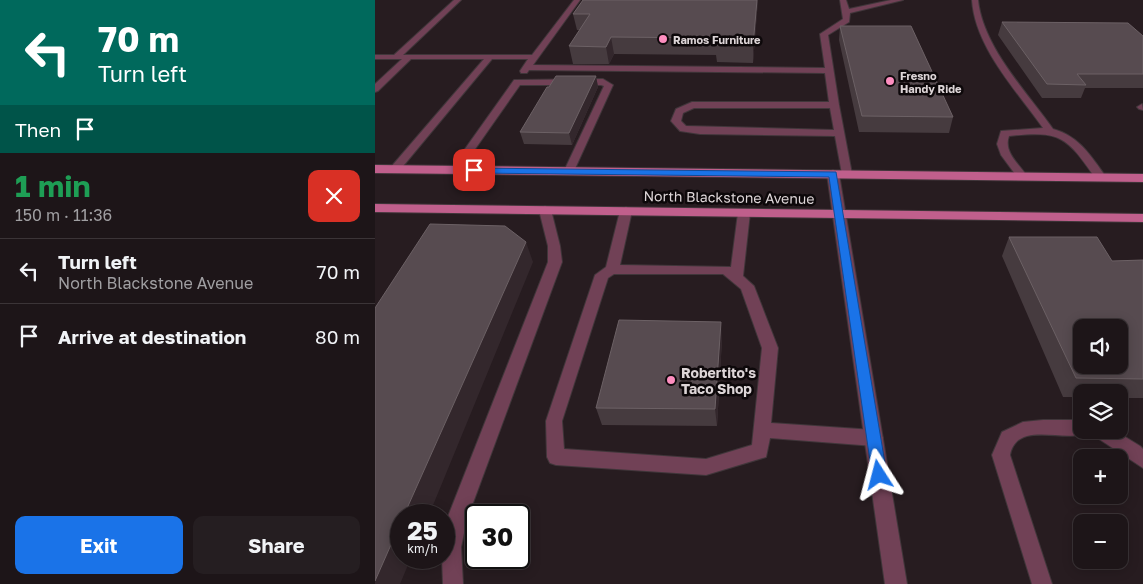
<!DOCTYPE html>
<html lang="en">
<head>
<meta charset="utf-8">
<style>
  body { margin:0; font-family:"Golos Text",sans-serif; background:#251e21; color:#f1f3f6; height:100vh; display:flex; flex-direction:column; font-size:19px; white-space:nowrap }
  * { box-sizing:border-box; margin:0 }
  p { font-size:16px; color:#a09fa2 }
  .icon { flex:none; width:28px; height:28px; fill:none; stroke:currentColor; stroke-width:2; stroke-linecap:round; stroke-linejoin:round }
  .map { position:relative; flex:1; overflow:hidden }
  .panel { display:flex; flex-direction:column; background:#1d1518; width:375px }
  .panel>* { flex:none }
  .top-card { background:#00695c; color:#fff; overflow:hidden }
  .controls { position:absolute; left:698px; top:319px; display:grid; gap:10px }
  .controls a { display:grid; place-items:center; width:55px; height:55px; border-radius:10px; background:#1d1518; box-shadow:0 2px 12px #0003,0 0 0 1px #3b3437; font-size:25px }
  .speed { position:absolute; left:15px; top:504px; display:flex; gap:10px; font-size:25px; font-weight:700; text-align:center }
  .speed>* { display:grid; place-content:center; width:65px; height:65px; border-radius:50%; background:#1d1518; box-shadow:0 2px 12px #0003,0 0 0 1px #3b3437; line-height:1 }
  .speed small { font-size:12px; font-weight:400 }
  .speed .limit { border:2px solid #111; border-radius:8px; background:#fff; color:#111 }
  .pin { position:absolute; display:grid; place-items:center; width:42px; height:42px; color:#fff; margin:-21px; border-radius:10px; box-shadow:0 2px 8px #0006 }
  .me { position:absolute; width:55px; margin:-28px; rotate:351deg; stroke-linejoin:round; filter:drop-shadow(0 0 4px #0008) }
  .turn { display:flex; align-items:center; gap:18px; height:105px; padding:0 15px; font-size:22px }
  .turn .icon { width:65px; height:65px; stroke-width:2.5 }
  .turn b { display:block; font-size:35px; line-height:42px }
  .then { display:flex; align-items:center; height:48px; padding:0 15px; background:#0003; gap:10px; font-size:19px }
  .round { display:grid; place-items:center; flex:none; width:52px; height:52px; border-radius:10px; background:#251e21 }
  .summary { display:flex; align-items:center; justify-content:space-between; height:85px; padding:0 15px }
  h1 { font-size:30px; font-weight:700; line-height:38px; color:#1e9e55 }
  .cta { display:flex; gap:10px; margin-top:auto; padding:10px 15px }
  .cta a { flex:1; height:58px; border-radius:10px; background:#1a73e8; color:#fff; font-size:20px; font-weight:700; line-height:58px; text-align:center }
  .cta a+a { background:#251e21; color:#f1f3f6 }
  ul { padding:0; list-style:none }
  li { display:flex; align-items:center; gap:15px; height:65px; padding:0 15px; border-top:1px solid #3b3437 }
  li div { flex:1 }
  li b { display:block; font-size:19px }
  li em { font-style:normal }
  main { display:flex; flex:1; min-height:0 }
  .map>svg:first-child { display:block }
</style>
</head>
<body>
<main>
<section class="panel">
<div class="top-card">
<div class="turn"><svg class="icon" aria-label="left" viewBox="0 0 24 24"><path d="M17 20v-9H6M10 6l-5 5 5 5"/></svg><div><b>70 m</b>Turn left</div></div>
<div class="then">Then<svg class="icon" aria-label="arrive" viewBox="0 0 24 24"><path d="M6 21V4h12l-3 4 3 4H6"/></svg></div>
</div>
<div class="summary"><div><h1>1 min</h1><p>150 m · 11:36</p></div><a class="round" style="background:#d93025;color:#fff"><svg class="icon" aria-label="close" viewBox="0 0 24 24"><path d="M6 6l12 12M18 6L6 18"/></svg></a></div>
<ul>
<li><svg class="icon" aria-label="left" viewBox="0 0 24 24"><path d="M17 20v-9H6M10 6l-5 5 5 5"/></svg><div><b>Turn left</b><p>North Blackstone Avenue</p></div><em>70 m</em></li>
<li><svg class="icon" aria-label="arrive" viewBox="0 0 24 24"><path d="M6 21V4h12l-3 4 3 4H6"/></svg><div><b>Arrive at destination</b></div><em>80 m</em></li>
</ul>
<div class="cta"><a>Exit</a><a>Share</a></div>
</section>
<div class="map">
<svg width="768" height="584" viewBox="0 0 768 584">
  <rect width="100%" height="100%" fill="#271c20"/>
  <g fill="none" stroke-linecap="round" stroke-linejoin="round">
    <g stroke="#40363a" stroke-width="2">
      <path id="lane" d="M79,0h7l-58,55h129l42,-55h6l-47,65 292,3 -5,-34 23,-15 -3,-19h6l3,9 42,-9h12l-53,13 -1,9 -21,13 11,70 13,69 -1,2 -4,1 -5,-3 -7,-38 -135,-2 -20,-3 -9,-10 5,-12 16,-7h137l-4,-29 -296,-3 -2,3h-6l-1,-2 8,-12h-36l-93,112h-8l-1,-2 1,-2 93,-108h-73l-33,32 -3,1v-8l27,-25h-27v-4h19zM319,108h136l4,22 -148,-4 -5,-5 2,-8z
        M597,0h6c5,47 48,91 75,129 26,7 38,27 53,48l-2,2h-8c-29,-42 -35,-49 -87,-43 -6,16 10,28 18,40l-1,2h-8l-17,-23 -4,-11 4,-13 42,-3c-27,-38 -68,-81 -71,-128z
        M228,79l10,6 -40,88 -4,1 -5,-3 40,-85 -3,-1h-81l-61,87 -4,1 -5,-3 64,-90z
        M767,104l1,6 -4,-1 -2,-2z
        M170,206l6,4 9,36 2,16 -95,257 -6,28 2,37h-20l-1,-26h2v-23l3,-16 101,-257v-16l-9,-36z
        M251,207l6,4 -12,54 111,2 7,-54 6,-4 4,1 2,3 -7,63 11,10 24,62 -7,75 103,7 6,3 3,5 -3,5 -6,3 -104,-8 -4,19 -60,18 -150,-10 -6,-2 -3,-6 -1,-36 49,-146 11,-8 14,-56zM239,274h109l18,15 21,59 -10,97 -46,14 -142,-10 -2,-28 46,-143z
        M668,420h38v10h7c-15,17 -71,-13 -78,25l42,129h-20l-40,-129 10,-23 21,-10z
        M715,430h24l26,16 3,3v19l-50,-33z"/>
    </g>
    <g stroke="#40363a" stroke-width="2">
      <path id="street" d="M458,170l6,4 68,410h-22l-58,-410z"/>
    </g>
    <g stroke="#40363a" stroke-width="2">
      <path id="primary" d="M0,165l768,9v8l-768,-9z
        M0,204l768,10v8l-768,-10z"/>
    </g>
    <use href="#lane" fill="#714156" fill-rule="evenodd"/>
    <use href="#street" fill="#714156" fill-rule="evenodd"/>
    <use href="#primary" fill="#c05f8c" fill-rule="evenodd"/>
  </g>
  <path fill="#463b3f" d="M208,0h175l-5,63 -36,-1 -1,-7 -102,-1 -5,10h-36l-4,-18 11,-16h-3l-4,-16z
    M627,22l141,14v52h-58l-4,10h-39l-44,-63z
    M465,26l113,91 -4,16 -90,-1 -20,-92z
    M221,76l2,11 -26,58 -48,-1 -4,-12 29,-45z
    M634,237l103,24 31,-1v138h-24v-6h-38v5h-18l-61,-141z
    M347,339l-5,87 -115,-1 -6,-17z"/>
  <path fill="#33272c" d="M382,0h1l-5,63v-17z
    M236,37l3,17 -5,10 -3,-17z
    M221,76l2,11 -26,58 -3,-12z
    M151,242l7,20 -104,253h-25z
    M346,322l1,17 -5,87 -2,-17z
    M26,522v36h10l-11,26h-25v-3z"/>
  <path fill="#574b50" stroke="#6c6165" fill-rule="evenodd" d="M208,0h174l-4,46 -37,-1 1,-7 -106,-1 -5,10 -37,-1 21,-32h-17z
    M627,22l126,1 15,13v38h-66l9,11 -39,-1z
    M465,26h71l42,91 -91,-1z
    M181,76h40l-27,57 -49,-1 27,-45h2z
    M55,224l75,2 21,16 -122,273h-3v7l-26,59v-273z
    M634,237h88l15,24 31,-1v119l-67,-1zM706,328h38v37h-38z
    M244,320l102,2 -6,87 -119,-1z"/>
  <path fill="#1a73e8" stroke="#114b97" d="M96,168l365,4 51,303 -2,5 -6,2 -5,-2 -2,-5 -43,-298 -355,-4 -4,-3z"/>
  <g fill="#fd8ebf" stroke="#0d080a" stroke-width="2">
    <circle cx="288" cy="39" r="5"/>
    <circle cx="515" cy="81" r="5"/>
    <circle cx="296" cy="380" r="5"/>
  </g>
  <g text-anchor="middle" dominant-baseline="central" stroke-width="5" stroke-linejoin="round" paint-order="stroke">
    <g font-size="11" font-weight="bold" fill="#ddd5d7" stroke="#0d080a" text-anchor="start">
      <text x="298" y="39">Ramos Furniture</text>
      <text x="525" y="75">Fresno<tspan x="525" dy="13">Handy Ride</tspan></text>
    </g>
    <g font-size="14" fill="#ddd5d7" stroke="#0d080a">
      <text transform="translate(354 197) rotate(1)">North Blackstone Avenue</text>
    </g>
    <g font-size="14" font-weight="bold" fill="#ddd5d7" stroke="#0d080a" text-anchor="start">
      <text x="306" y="372">Robertito's<tspan x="306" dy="16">Taco Shop</tspan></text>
    </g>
  </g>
</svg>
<div class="controls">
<a><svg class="icon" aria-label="sound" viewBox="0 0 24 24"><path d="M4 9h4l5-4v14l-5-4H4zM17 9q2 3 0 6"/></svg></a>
<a><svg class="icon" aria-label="layers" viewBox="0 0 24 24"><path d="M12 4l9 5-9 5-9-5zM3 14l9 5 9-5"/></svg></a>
<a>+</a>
<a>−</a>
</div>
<div class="speed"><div>25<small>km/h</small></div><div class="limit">30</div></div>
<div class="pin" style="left:99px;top:170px;background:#d93025"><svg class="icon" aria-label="arrive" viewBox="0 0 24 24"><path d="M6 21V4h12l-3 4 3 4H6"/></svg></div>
<svg class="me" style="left:504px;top:475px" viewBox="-20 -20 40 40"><path d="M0-17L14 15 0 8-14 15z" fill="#1a73e8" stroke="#fff" stroke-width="4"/></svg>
</div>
</main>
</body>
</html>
